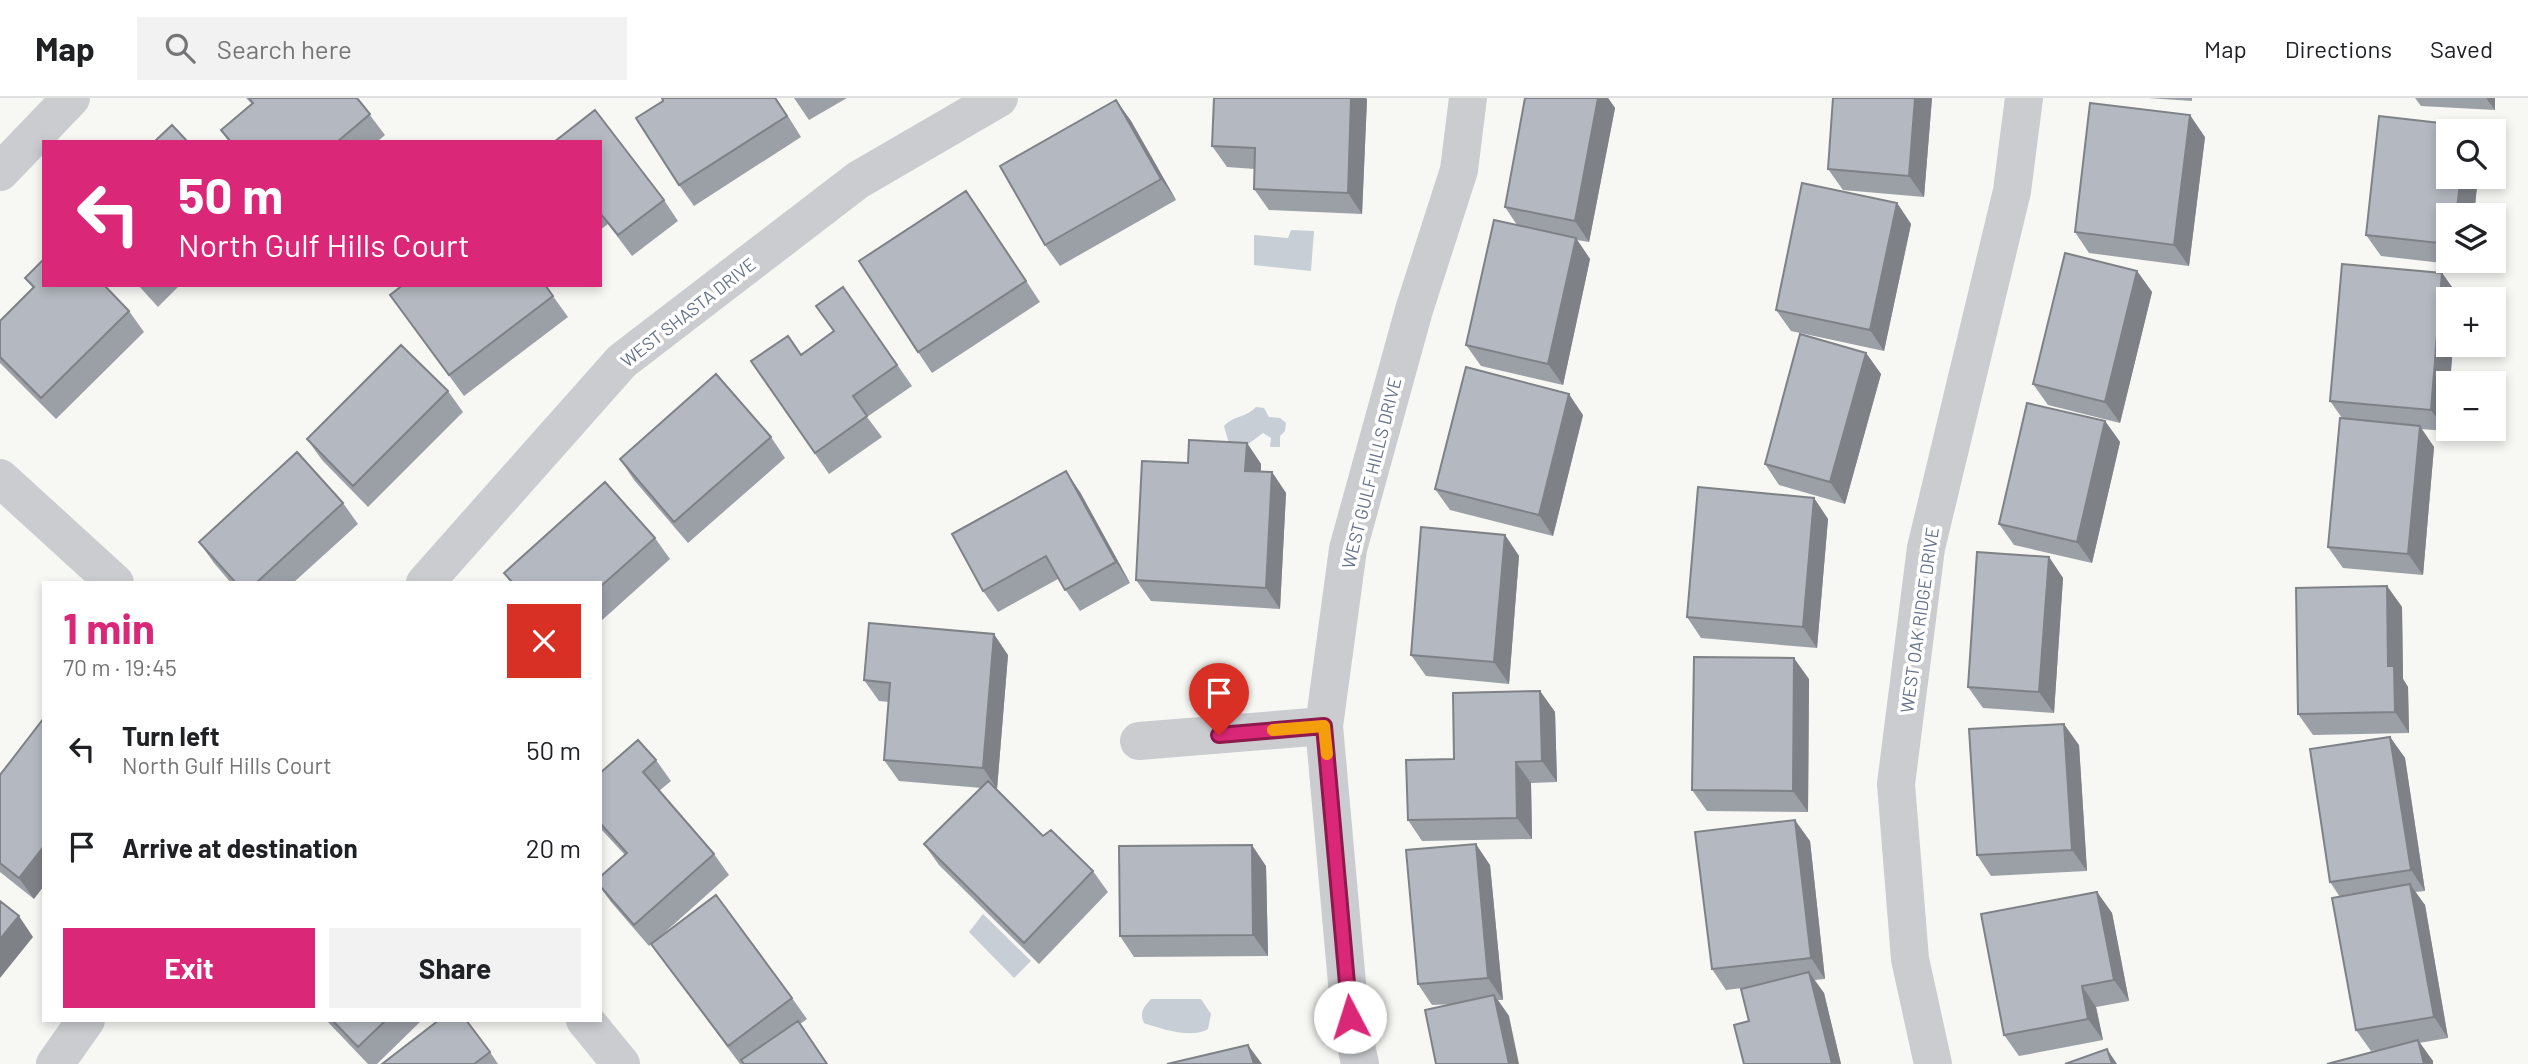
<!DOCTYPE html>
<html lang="en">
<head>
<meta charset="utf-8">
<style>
  body { margin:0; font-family:Barlow,sans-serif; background:#f2f2f2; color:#202124; height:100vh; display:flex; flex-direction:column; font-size:26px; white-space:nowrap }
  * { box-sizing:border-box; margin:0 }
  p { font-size:23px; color:#757577 }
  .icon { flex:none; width:38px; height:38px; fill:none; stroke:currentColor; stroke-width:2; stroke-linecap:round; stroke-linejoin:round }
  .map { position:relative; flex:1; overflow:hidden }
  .side { position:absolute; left:42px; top:483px; width:560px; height:441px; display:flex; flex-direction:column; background:#fff; border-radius:0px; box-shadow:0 4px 10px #0003 }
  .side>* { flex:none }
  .top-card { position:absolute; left:42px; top:42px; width:560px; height:147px; border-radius:0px; box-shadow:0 4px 10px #0003; background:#db2777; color:#fff; overflow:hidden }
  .fabs { position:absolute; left:2436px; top:21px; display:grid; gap:14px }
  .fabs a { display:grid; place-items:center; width:70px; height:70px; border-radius:0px; background:#fff; box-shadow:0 4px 10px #0003; font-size:35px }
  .pin { position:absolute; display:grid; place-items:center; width:60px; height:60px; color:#fff; margin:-72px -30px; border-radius:50% 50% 50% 0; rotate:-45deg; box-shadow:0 0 7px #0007 }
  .pin .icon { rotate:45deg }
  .me { position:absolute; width:77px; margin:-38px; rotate:355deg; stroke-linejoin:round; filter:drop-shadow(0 0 5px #0008) }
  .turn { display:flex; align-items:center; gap:24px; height:147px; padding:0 21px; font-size:32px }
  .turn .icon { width:91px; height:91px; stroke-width:2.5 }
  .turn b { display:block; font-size:49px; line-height:60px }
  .round { display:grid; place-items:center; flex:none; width:74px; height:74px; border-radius:0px; background:#f2f2f2 }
  .overview { display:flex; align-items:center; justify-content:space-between; height:119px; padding:0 21px }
  h1 { font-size:42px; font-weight:700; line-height:52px; color:#db2777 }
  .cta { display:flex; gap:14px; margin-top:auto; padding:14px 21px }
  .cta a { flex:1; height:80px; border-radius:0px; background:#db2777; color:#fff; font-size:28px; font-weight:700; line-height:80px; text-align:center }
  .cta a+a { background:#f2f2f2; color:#202124 }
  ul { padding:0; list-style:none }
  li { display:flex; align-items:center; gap:21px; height:98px; padding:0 21px }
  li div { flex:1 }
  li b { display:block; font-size:26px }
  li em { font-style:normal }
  header { display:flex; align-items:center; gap:42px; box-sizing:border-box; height:98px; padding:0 35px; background:#fff; border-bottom:2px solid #e0e0e0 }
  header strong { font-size:33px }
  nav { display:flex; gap:38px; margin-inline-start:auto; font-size:24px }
  .search { width:490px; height:63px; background:#f2f2f2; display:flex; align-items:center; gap:18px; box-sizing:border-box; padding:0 24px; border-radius:0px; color:#757577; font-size:26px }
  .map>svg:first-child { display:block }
</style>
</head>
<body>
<header>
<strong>Map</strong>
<div class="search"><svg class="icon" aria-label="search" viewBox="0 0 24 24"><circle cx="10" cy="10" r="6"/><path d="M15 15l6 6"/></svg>Search here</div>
<nav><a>Map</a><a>Directions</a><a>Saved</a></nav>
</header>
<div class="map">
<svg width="2528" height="966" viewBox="0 0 2528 966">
  <rect width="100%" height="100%" fill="#f7f8f4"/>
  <path fill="#c7ced5" d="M1291,132l23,1 -3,40 -57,-6v-30l34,3z
    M1256,309l8,1 5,9 11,1 6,5 -1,8 -5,5v11h-10l1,-9 -8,-5 -20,15 -14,-4 -5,-18c10,-11 22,-8 32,-19z
    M983,816l48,47 -17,17 -45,-46z
    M1151,901h50l10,15 -3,15c-16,10 -47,0 -64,-6 -5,-11 0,-16 7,-24z"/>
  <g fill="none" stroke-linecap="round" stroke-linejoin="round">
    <path stroke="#caccd0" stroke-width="38" d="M0,74l71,-74
      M0,380l115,105
      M425,485l197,-222 236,-181 141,-82
      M1139,643l185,-15
      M585,922l36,44
      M55,966l31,-44
      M1360,966l-10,-47 -26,-291 24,-177 66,-239 45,-140 9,-72
      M1933,966l-23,-105 -14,-175 30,-236 86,-357 12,-93"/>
  </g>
  <path fill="#9b9fa6" d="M246,0h111l28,37 -8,7h-148l-8,-12 31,-26z
    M776,0l25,39 -107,69 -15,-21z
    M794,0h53l-38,22z
    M1525,0h83l7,10 -26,134 -12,-2 13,19 -27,126 -82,-19 -15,-21 51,-120 -12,-18z
    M1932,0l-8,99 -81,-7 -15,-21z
    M2148,0h44v3z
    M2415,0h80v12l-74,-4z
    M1367,1l-5,115 -93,-4 -15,-21 1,-20 -28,-2 -15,-21z
    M1116,2l15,21 45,79 -116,66 -15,-21z
    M2379,18l87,10 4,5h-22v46h30l-4,38h-26v46h20v5l-87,-10 -15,-21z
    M2205,39l-16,129 -100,-13 -14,-21z
    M600,44l64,58 14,21 -46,35 -24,-32 -8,6z
    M966,93l74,111 -108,71 -14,-21z
    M1897,105l14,21 -27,127 -93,-20 -15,-21z
    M2137,173l15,21 -32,131 -72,-18 -15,-21z
    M2442,175l15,21 -1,5h-8v46h5l-3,38h-2l-2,48 -25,-2 13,18 -11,128 -80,-7 -15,-21 14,-129 -12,-17z
    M25,180l104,33 15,21 -88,87 -56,-56v-42l33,-33z
    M138,187h42l-22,22z
    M545,187l23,32 -104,79 -74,-101z
    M843,189l69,99 -45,31 15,20 -53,37 -78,-113 50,-7 33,-23z
    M1866,255l15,21 -36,130 -66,-19 -14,-21z
    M448,293l15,21 -95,95 -46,-47 -15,-21z
    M1583,317l-30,121 -103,-26 -15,-21z
    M2105,323l15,21 -28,121 -78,-18 -15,-21z
    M771,339l14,21 -97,85 -54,-63 -14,-21z
    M1247,345l14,21v8h11l14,21 -6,116 -129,-8 -15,-21 52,-117z
    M1080,394l50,91 -50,28 -22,-32 -60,33 -15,-21z
    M1814,400l14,21 -11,129 -116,-10 -14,-21z
    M343,405l15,21 -65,59h-62l-17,-20 -15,-21z
    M1505,437l14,21 -10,128 -83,-8 -15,-21z
    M655,440l15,21 -70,63v-39h-89l-7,-10z
    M2049,459l14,21 -9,135 -71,-5 -15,-21z
    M2387,488l15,21 1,72 5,8 1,46 -96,2 -15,-21z
    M1008,557l-11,134h-1l47,47 50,35 15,21 -69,72 -100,-99 -15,-21 58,-56 -83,-7 -15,-21 5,-58 -10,-1 -15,-21z
    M1809,581l-1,133 -101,-1 -15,-21z
    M1540,593l15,21 2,70 -26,1 1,56 -110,2 -14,-21 46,-61z
    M2390,639l15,21 20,133 -10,1 10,13 23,133 -29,5 14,18 -46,-12 -16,2 -15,-21 -16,-133 -10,-15z
    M2079,647l8,126 -96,5 -14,-21z
    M656,662l15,21 -12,10 55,63 15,21 -75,67 138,56 15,21 -7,5 27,40h-87l-89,-120 -2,2 -38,-44 -11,-15v-10l25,-22 -25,-27v-55z
    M0,677l34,124 -34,-27z
    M1810,743l15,138 -11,1 10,13 17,71 -92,-43 1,-34 -24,3 -14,-21z
    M1490,767l13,135h-5l11,16 -55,-12 -22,1 -14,-21z
    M1266,768l2,90 -134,1 -14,-21z
    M2097,794l15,21 17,88 -33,6 7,33 -84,16 -15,-21z
    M326,922h96l-45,44h-9z
    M490,954l8,12h-116z"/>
  <path fill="#7e8287" d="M775,0h1l25,39z
    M1351,0h15l1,1 -5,115 -14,-21z
    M1598,0h10l7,10 -26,134 -14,-21z
    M1915,0h17l-8,99 -15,-21z
    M2486,0h9v12z
    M1116,2l15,21 45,79 -15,-21z
    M2190,17l15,22 -16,129 -15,-21z
    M2461,79h17l-4,38h-18z
    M966,93l15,21 59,90z
    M1897,105l14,21 -27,127 -14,-21z
    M1576,140l14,21 -27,126 -15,-21z
    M2137,173l15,21 -32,131 -15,-21z
    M2442,175l15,21 -1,5h-8v46h5l-3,38h-2l-2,48 -15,-21z
    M1866,255l15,21 -36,130 -15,-22z
    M1569,296l14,21 -30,121 -14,-21z
    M2105,323l15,21 -28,121 -15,-21z
    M2420,328l14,21 -11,128 -15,-21z
    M1247,345l14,21 -1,28 -15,-21z
    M1066,373l14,21 50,91 -14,-21z
    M1272,374l14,21 -6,116 -14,-21z
    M1814,400l14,21 -11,129 -14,-21z
    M1505,437l14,21 -10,128 -15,-22z
    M2049,459l14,21 -9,135 -15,-21z
    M2387,488l15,21 1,72 5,8 1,46 -14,-21 -7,-46z
    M994,536l14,21 -11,134 -14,-21z
    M1794,560l15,21 -1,133 -15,-21z
    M1540,593l15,21 2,70 -15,-21z
    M2064,626l15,21 8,126 -15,-21z
    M2390,639l15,21 20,133 -14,-21z
    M1516,664l15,21 1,56 -15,-21z
    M1795,722l15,21 15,138 -14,-21z
    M1476,746l14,21 13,135 -15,-22z
    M1252,747l14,21 2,90 -15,-21z
    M44,748v40l-10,13 -15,-21z
    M2410,786l15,21 23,133 -14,-21z
    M2097,794l15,21 17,88 -15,-21z
    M19,818l14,21 -33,41v-39z
    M1809,874l15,21 17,71h-9z
    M2082,888l14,21 7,33 -15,-21z
    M1494,897l15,21 10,48h-10z
    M2418,942l15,21v3h-9z
    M1248,947l14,19h-8z
    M2107,951l10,15h-5z"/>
  <path fill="#b4b9c1" stroke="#7e8287" stroke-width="2" d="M249,0h108l13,16 -33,28h-106l-10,-12 32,-27z
    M662,0h113l12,18 -108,69 -43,-67 27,-17z
    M1214,0h137l-3,95 -94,-4 1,-41 -43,-2z
    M1525,0h73l-23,123 -70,-14z
    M1833,0h82l-6,78 -81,-7z
    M1116,2l45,79 -116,66 -45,-79z
    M2090,5l100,12 -16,130 -99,-13z
    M595,12l69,90 -46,35 -18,-22v-71h-46z
    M2379,18l87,10v5h-18v46h13l-5,38h-8v29l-82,-9z
    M172,27l16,17h-34z
    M1802,85l95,20 -27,127 -94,-20z
    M966,93l60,90 -108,71 -59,-91z
    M1494,122l82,18 -28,126 -82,-19z
    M2065,155l72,18 -32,131 -72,-18z
    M44,161v26h60l25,26 -88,87 -41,-41v-36l34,-34 -9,-9z
    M2342,166l100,9 -11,137 -101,-9z
    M403,187h142l8,11 -104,79 -59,-80z
    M843,189l54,78 -44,31 14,20 -52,37 -64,-92 37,-25 13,19 33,-24 -18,-25z
    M1800,236l66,19 -36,129 -65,-18z
    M401,247l47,46 -95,95 -46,-47z
    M1466,269l103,27 -30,121 -104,-26z
    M716,276l55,63 -97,85 -54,-63z
    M2027,305l78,18 -28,121 -78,-18z
    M2340,320l80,8 -12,128 -80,-7z
    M1189,342l58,3 -2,28 27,1 -6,116 -130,-8 6,-119 46,2z
    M297,354l46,51 -87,80h-20l-37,-41z
    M1066,373l50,91 -51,28 -19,-34 -63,35 -31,-57z
    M605,384l50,56 -55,49v-4h-87l-9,-10z
    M1698,389l116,11 -11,129 -116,-10z
    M1421,429l84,8 -11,127 -83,-7z
    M1977,454l72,5 -10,135 -71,-5z
    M2387,488l1,80h6l1,46 -97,2 -2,-126z
    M869,525l125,11 -11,134 -99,-8 6,-77 -26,-3z
    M1694,559l100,1 -1,133 -101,-1z
    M1540,593l2,70 -26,1 1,56 -109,2 -2,-60 48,-1 -1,-66z
    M44,620v128l-25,32 -19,-15v-88z
    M2064,626l8,126 -95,5 -8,-126z
    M2390,639l21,133 -81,12 -20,-133z
    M638,642l18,20 -13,12 71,82 -80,71 -34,-39v-9l27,-24 -27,-30v-50z
    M988,683l55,55 8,-6 42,41 -69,72 -100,-99z
    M1795,722l16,138 -99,11 -17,-137z
    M1476,746l12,134 -70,6 -12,-134z
    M1252,747l1,90 -133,1 -1,-90z
    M2410,786l24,133 -78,13 -24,-132z
    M2097,794l17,88 -32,6 6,33 -84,16 -23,-121z
    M716,797l76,103 -64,48 -77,-102z
    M0,803l19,15 -19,23z
    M1809,874l23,92h-88l-10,-39 15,-4 -8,-32z
    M1494,897l15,69h-73l-11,-54z
    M332,922h54l-28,27z
    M439,922h27l24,32 -16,12h-92z
    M798,923l29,43h-83l-3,-4z
    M2418,942l6,24h-97z
    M1248,947l6,19h-87z
    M2107,951l5,15h-47z"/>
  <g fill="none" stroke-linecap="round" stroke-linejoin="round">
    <g stroke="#8e194d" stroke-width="18">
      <path id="route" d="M1219,637l105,-9 26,291"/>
    </g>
    <use href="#route" stroke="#db2777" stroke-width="12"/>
    <path stroke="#f59e0b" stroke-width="12" d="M1273,632l51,-4 3,28"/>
  </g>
  <g text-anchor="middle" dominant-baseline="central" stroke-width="7" stroke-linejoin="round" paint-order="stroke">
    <g font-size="18" fill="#647188" stroke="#fff">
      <text transform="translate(688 214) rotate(-38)">WEST SHASTA DRIVE</text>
      <text transform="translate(1371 375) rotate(-76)">WEST GULF HILLS DRIVE</text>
      <text transform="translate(1919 522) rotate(-82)">WEST OAK RIDGE DRIVE</text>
    </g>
  </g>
</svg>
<div class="fabs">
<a><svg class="icon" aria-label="search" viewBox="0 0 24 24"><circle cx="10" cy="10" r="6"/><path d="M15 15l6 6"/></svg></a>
<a><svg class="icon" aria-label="layers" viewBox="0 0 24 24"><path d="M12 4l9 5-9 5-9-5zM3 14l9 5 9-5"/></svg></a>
<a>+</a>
<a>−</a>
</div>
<div class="pin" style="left:1219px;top:637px;background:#d93025"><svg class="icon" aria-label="arrive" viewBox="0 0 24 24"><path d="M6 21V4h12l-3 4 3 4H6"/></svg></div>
<svg class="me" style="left:1350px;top:919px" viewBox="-20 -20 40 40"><circle r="19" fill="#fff"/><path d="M0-13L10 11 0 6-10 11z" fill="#db2777"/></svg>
<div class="top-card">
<div class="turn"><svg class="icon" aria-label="left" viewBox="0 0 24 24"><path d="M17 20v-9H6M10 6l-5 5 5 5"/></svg><div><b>50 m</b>North Gulf Hills Court</div></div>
</div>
<section class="side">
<div class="overview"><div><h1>1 min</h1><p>70 m · 19:45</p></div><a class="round" style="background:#d93025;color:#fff"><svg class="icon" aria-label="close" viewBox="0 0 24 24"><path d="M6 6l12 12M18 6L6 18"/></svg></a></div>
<ul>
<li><svg class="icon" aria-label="left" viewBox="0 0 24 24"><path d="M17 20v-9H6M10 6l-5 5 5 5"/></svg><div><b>Turn left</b><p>North Gulf Hills Court</p></div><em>50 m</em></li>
<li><svg class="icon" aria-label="arrive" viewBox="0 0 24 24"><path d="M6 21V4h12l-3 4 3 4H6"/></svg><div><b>Arrive at destination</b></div><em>20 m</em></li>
</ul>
<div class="cta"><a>Exit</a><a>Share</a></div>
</section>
</div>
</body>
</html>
